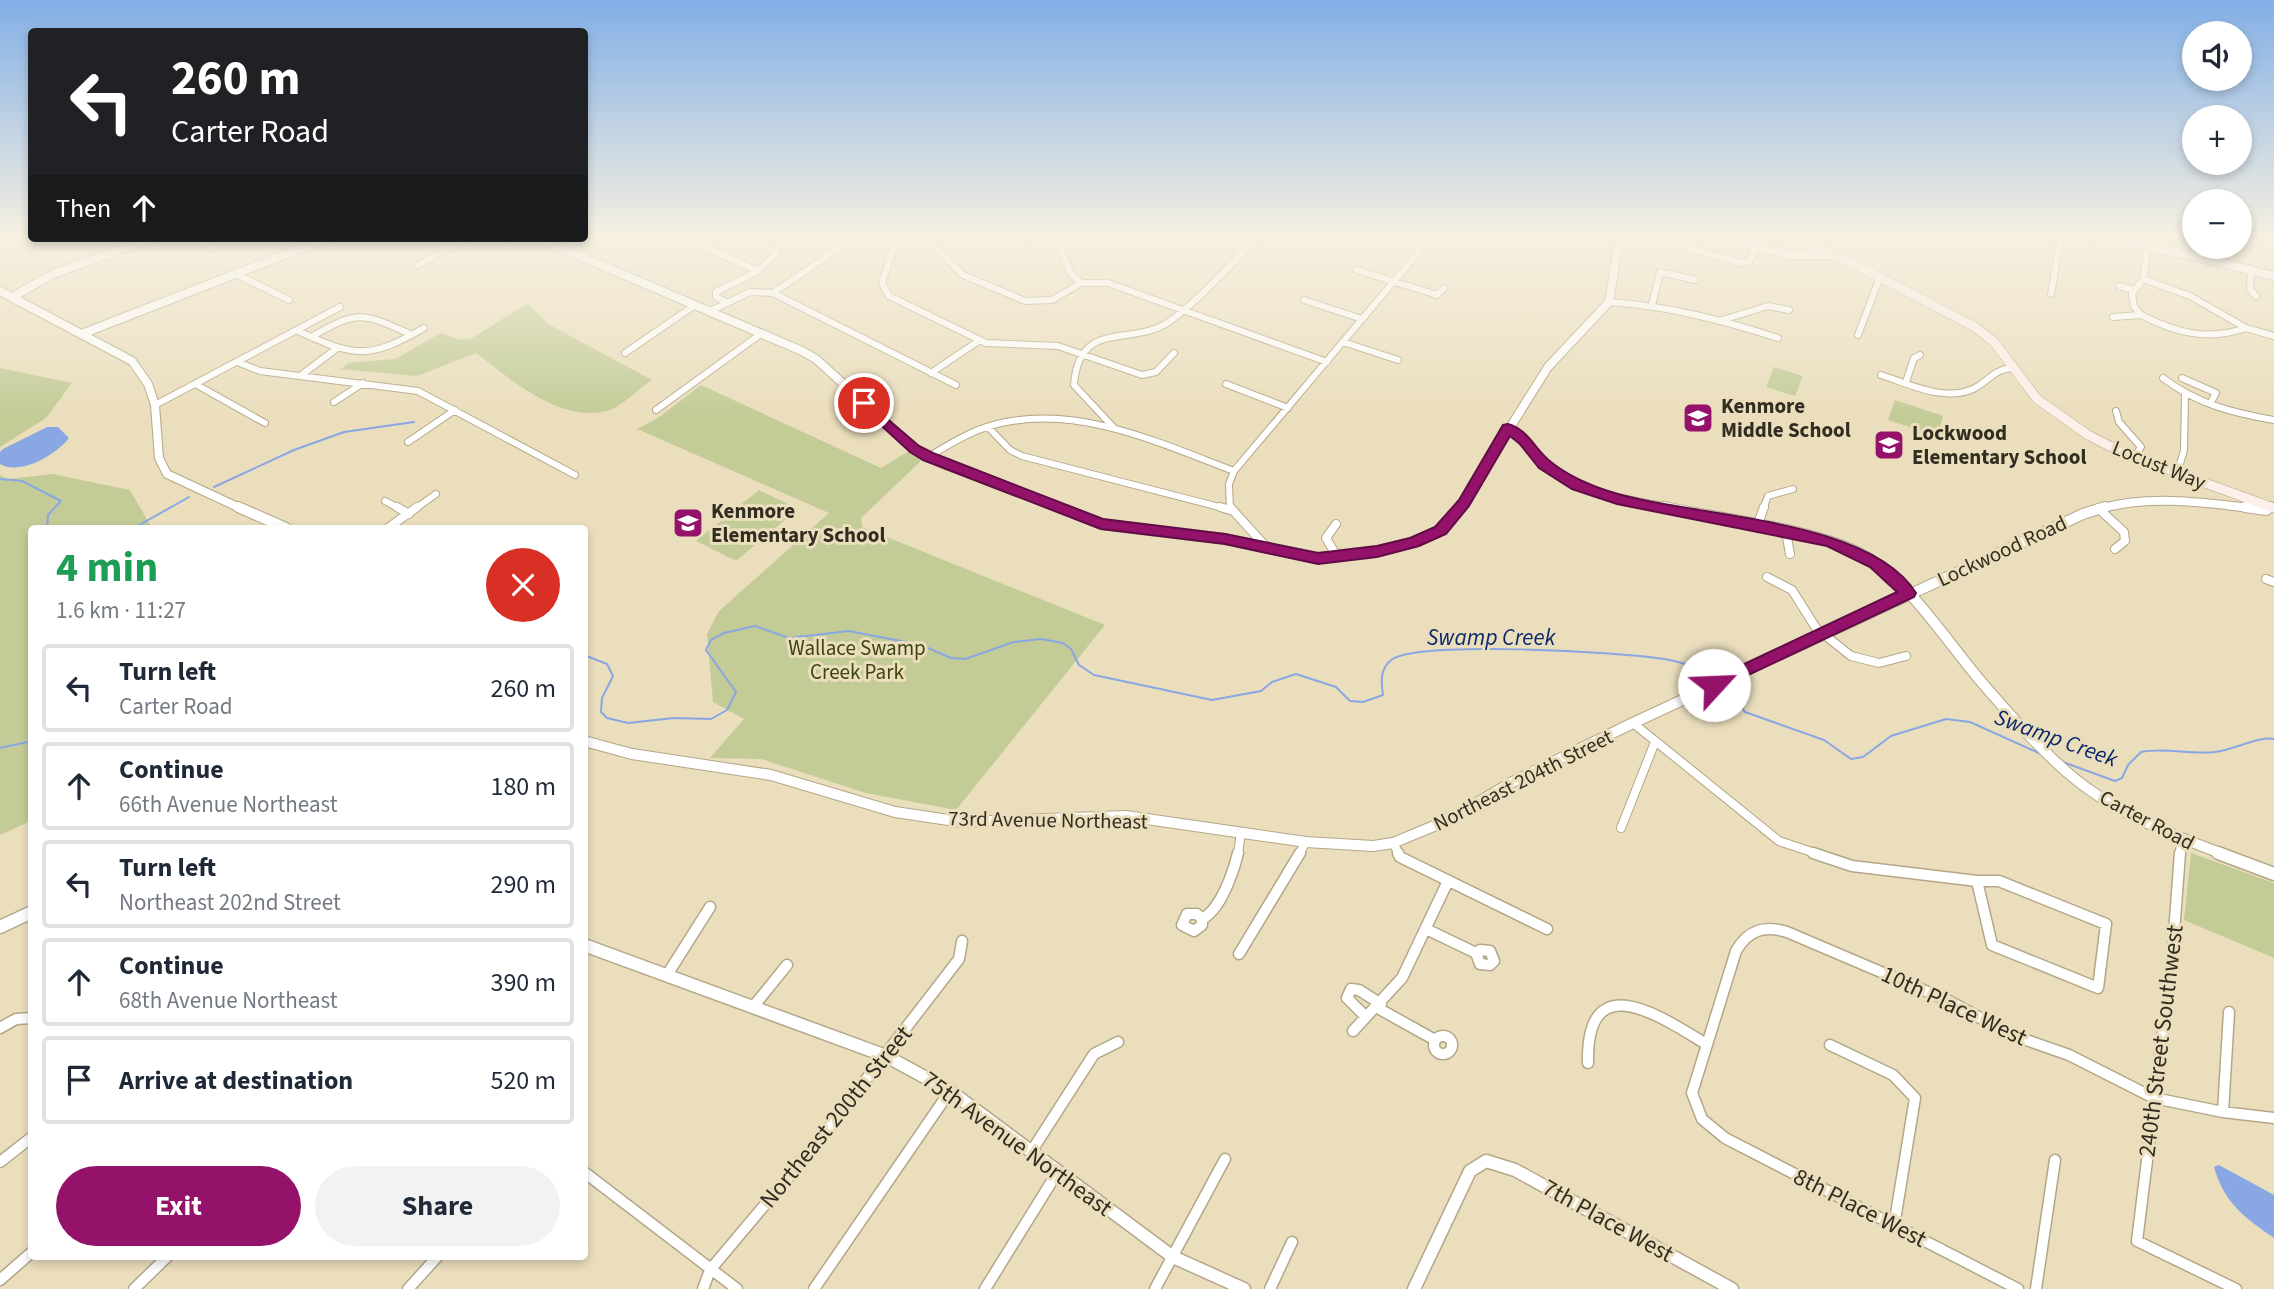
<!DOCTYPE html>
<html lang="en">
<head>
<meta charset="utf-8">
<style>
  body { margin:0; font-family:"Source Sans 3",sans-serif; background:#f2f2f3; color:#1f2937; height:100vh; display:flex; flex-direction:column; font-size:26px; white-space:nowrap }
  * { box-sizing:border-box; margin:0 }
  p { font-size:23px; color:#747a83 }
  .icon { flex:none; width:38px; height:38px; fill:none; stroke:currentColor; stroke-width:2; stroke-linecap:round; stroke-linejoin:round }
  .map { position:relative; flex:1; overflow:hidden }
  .panel { position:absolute; left:28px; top:525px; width:560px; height:735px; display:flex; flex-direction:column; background:#fff; border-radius:7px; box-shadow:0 4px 10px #0003 }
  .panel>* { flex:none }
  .top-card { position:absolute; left:28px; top:28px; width:560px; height:214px; border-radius:7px; box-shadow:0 4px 10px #0003; background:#202124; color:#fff; overflow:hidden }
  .fabs { position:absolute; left:2182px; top:21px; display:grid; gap:14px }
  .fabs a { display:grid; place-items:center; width:70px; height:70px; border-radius:50%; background:#fff; box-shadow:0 4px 10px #0003; font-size:35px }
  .pin { position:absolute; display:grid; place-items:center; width:60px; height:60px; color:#fff; margin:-30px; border:4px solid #fff; border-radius:50%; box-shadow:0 2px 7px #0007 }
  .me { position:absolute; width:77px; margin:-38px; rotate:65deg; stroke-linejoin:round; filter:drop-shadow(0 0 5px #0008) }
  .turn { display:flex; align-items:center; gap:24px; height:147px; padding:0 28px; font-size:32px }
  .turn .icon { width:91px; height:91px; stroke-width:2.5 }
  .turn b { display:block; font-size:49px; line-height:60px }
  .then { display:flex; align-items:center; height:66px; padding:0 28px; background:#0003; gap:14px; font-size:26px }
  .round { display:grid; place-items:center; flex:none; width:74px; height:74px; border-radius:37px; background:#f2f2f3 }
  .overview { display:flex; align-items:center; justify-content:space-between; height:119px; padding:0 28px }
  h1 { font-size:42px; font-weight:700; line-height:52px; color:#1e9e55 }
  .button { display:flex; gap:14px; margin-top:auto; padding:14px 28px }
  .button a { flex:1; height:80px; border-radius:42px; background:#95126b; color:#fff; font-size:28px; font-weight:700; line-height:80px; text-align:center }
  .button a+a { background:#f2f2f3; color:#1f2937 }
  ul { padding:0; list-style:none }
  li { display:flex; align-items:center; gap:21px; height:88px; margin:0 14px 10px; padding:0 14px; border:4px solid #e0e1e3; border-radius:7px }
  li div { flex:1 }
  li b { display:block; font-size:26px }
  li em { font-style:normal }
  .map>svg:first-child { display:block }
</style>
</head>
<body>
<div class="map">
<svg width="2274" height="1289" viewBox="0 0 2274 1289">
  <rect width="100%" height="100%" fill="#eadebd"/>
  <path fill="#c3cc97" d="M528,303l20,21 104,56c-13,9 -31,27 -45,31 -49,11 -95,-31 -131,-58l-59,23 -76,-7 7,-6 47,-4 46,-26 19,7 12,-2z
    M1774,367l29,9 -8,20 -29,-9z
    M0,368l72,15 -26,35 -46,29z
    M701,385l180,83 28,-17 12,10 -60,57 1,9 243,98 -149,185 -90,-17 -105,-34 -51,-1 34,-39 -31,-17 -6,-68 12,-23 110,-98 -192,-84 21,-11z
    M1895,400l48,16 -5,20 -50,-16z
    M52,474l78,16 22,38h-120l-1,293 -31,14v-360l8,4z
    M759,490l39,19 -62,52 -40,-20z
    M2191,853l83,30v75l-90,-38z"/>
  <path fill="#89a7e2" d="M47,427h11l11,11c-13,17 -49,38 -69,26v-12l3,-3z
    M2219,1165l55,30v43c-29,-20 -50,-35 -60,-71z"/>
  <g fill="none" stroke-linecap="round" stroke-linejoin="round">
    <path stroke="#89a7e2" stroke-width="2" d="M0,479l22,2 39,20 -13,14 -1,13
      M214,487l80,-37 50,-18 70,-10
      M134,528l55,-31
      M584,655l23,9 6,12 -11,22 -1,14 6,6 21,5 46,-5 37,1 16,-9 9,-18 -30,-42 5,-10 13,-7 31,-7 34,12 60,-7 72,14 30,13 14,1 49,-17 27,-3 22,4 8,6 8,16 15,10 118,25 49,-9 11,-9 24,-8 40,13 14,14 13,1 20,-7c-2,-13 -3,-26 8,-35 26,-20 233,-8 273,-1 20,3 38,10 56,18
      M1725,685l20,27 79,28 27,19 12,-2 28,-21 55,-17 24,3 71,32
      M0,748l32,-7
      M2063,762l52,19 7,-3 6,-13 13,-13c24,-5 49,3 74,0 18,-2 44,-16 59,-13"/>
    <g stroke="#b3a788" stroke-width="8">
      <path id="minor-far2" d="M1023,235l38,14 9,23 11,11
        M1201,235l44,14
        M1375,235l46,13
        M193,238l21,9
        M505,238l4,2
        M689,240l67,30
        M758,243l12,-8
        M895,243l-13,40 7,13 97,47 72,3 84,29 14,-3 18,-19
        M1669,243l73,20 8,-2 6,-15
        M929,245l10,-10
        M564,249l18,-11
        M418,265l47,-27
        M1357,270l80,25 7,-7
        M2251,270l-1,19 6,7
        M236,274l53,26
        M2143,279l47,17 56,32 28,8
        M2119,286l15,4
        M773,293l65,-44 26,-7 71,5 28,28 62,26 27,-1 29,-17h27l219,79
        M2051,294l10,-59
        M1304,300l58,19
        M726,302l-10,-5v-5l42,-21 19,-19 -40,-17
        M1609,302c59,4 113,18 169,36
        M1652,305l8,-33 35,8
        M710,311l40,-19 23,1 183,92
        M2141,315c35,18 67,26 105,13
        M2113,317l28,-2 -7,-9 -2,-12 11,-15 5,-32
        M1722,320l46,-14 21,4
        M298,331c57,26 70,29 126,-3
        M1858,335l22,-58
        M311,337c48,-28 52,-24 101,-2
        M1343,342l55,18
        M625,353l70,-48
        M240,363l20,8 158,20 157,84
        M931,373l49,-33
        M1881,375c28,9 63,27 92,14 15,-7 20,-19 38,-21
        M300,376l36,-27
        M2163,378c34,26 70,35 111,42
        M2182,378l34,15 -5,9
        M1906,382l8,-24 6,-3
        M1226,384l62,24
        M197,385l68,38
        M334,402l29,-19
        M155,405l185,-98
        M656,410l106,-77
        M2116,411l3,11 22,25 -7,11
        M988,427l22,23 12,6 205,53
        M1114,428l-40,-43c5,-68 59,-37 96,-64 33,-24 61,-58 90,-86
        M408,442l47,-32
        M928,457c25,-15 49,-30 78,-35 78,-15 156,22 228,49
        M2177,474l7,-24 1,-55
        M385,501l15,8
        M415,509l21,-15
        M1230,509l-1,-25 5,-13 199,-236
        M1763,509l5,-13 25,-7"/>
    </g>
    <g stroke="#b3a788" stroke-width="10">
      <path id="minor-far1" d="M397,507l12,7
        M1220,507l10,3
        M1230,507l38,42
        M2098,508l26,24 1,9 -10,8
        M1336,524l-10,14 12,20
        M1757,526l7,-19
        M388,528l29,-21
        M1786,532l4,22
        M1767,577l25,13 24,38 35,28 28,7 27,-7
        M2266,579l8,3
        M1633,723l146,118 39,13
        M1621,828l34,-86
        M1393,843l6,11
        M1238,854l3,-22
        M1299,854l7,-12
        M2180,854l1,-13"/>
    </g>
    <g stroke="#b3a788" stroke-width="13">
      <path id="minor" d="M1398,853l2,4 147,72
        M1813,853l39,13 125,15
        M2180,853l-8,106 -35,282 99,48
        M1977,881h22l107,43 -8,64 -106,-43z
        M1187,914h10l5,5v6l-8,6 -12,-6z
        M1202,919c19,-10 31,-46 36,-66
        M1426,929l50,24
        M1480,950l10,1 4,10 -4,4 -10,-1 -4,-11z
        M1239,954l61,-101
        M667,975l43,-68
        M753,1007l34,-42
        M1376,1007l59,33
        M1365,1016l-18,-18 4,-9 8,1 22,14
        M0,1028l16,-9 16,-1
        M1353,1031l49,-53 46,-97
        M1434 1045a9 9 0 1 1 18 0a9 9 0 1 1-18 0Z
        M1830,1045l63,30 22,23 -21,128
        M1588,1063c-2,-98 72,-47 118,-19
        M2223,1112l6,-100
        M1031,1152l63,-98 24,-12
        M0,1162l32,-25
        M584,1172l153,117
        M0,1280l32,-28
        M134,1289l34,-33
        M408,1289l30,-33
        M703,1289l7,-19 111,-132 138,-179 3,-18
        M814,1289l136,-198
        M985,1289l72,-116
        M1155,1289l70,-130
        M1270,1289l22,-47
        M2018,1289l-293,-151 -23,-19 -10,-26 44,-142c12,-21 28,-26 51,-19l162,69 63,34 57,20 85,43 69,14 51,6
        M2036,1289l19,-129"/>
    </g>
    <g stroke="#b3a788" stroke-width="10">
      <path id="tertiary-far2" d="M1709,235l79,20h48
        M2084,235l110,21 80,20
        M538,238l264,113 14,8 99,90 31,16 116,44
        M0,291l132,70 16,23 7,21 4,53 8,16 75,35
        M12,297l41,-23 99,-36
        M84,333l244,-95
        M1508,428c15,11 24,27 38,38 35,30 84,34 127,43
        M1459,509l89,-142 61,-65 8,-50 12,-17
        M2099,509c52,-15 108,-6 160,0
        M2267,509l4,-2"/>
    </g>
    <g stroke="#b3a788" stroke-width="12">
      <path id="tertiary-far1" d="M238,507l48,21
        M1058,507l43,17 124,15 93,19 59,-7 37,-9 27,-12 19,-23
        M1664,507c56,12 149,22 197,47 48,25 87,90 123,131 26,30 54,62 84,88 45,39 101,61 155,81
        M2245,507l21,3 4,-3
        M584,741l48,13 139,21 124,37 67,10 164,-6 180,26 67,4 20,-3 53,-22 70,-41 117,-57 450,-209 22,-7"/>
    </g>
    <g stroke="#b3a788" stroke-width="15">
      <path id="tertiary" d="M2218,853l56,21
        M0,927l32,-15
        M584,945l302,111 64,35 223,166 71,32
        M1414,1289l56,-118 16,-10 29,9 217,119"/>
    </g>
    <g stroke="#b3a788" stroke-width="10">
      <path id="secondary" d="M1783,235l68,27 124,65 19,15 43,57 51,36 37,19 149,54"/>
    </g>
    <use href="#minor-far2" stroke="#fff" stroke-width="6"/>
    <use href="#minor-far1" stroke="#fff" stroke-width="8"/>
    <use href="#minor" stroke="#fff" stroke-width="10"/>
    <use href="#tertiary-far2" stroke="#fff" stroke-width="8"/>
    <use href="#tertiary-far1" stroke="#fff" stroke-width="10"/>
    <use href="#tertiary" stroke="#fff" stroke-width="12"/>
    <use href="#secondary" stroke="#fdefea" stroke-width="9"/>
  </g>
  <linearGradient id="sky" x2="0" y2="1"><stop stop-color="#82afe6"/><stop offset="0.57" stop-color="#f6f0e1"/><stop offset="1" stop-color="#f6f0e1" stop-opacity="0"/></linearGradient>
  <rect width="2274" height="415" fill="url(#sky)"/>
  <path fill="#95126b" stroke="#610c46" stroke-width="2" d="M864,399l55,47 14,7 170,66 122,15 93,19 59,-7 33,-8 25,-11 24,-27 44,-75 5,-1c21,6 27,26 43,38 17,14 36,22 57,29 82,27 259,25 308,102l-2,4 -200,94 -8,-6 2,-4 189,-89 -27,-25 -43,-21 -210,-42 -45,-15 -33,-21 -19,-24 -10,-8 -41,70 -23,28 -27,12 -42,11 -59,7 -93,-20 -124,-15 -178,-69 -13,-8 -50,-46 -2,-3z"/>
  <defs>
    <g id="school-square" transform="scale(1.575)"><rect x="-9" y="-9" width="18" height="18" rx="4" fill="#95126b" stroke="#eadebd"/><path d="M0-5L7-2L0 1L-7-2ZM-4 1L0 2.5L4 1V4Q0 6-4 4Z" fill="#fff"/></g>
  </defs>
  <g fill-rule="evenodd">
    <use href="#school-square" x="1698" y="418"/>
    <use href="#school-square" x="1889" y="445"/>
    <use href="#school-square" x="688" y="523"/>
  </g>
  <g text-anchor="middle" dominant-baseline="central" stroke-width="6" stroke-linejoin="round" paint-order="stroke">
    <g font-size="21" font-weight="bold" fill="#322d21" stroke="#eadebd" text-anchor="start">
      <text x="1721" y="406">Kenmore<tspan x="1721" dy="24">Middle School</tspan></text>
      <text x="1912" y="433">Lockwood<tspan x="1912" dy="24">Elementary School</tspan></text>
      <text x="711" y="511">Kenmore<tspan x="711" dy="24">Elementary School</tspan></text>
    </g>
    <g font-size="21" fill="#322d21" stroke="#eadebd">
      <text transform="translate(2159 465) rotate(22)">Locust Way</text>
      <text transform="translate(2002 551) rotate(-25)">Lockwood Road</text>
      <text transform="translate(1523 780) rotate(-27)">Northeast 204th Street</text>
      <text transform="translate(1048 820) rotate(1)">73rd Avenue Northeast</text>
      <text transform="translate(2147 820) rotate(28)">Carter Road</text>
    </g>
    <g font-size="21" fill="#3e4510" stroke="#eadebd">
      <text x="857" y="648">Wallace Swamp<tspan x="857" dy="24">Creek Park</tspan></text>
    </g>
    <g font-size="23" font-style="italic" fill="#0b286b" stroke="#eadebd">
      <text x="1491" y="637">Swamp Creek</text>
      <text transform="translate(2056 738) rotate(20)">Swamp Creek</text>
    </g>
    <g font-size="24" fill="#322d21" stroke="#eadebd">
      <text transform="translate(1954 1006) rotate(25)">10th Place West</text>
      <text transform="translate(2161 1041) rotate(-83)">240th Street Southwest</text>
      <text transform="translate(836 1117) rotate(-51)">Northeast 200th Street</text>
      <text transform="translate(1017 1144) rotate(36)">75th Avenue Northeast</text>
      <text transform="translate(1860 1208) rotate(27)">8th Place West</text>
      <text transform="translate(1608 1221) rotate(29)">7th Place West</text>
    </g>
  </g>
</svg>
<div class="fabs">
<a><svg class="icon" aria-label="sound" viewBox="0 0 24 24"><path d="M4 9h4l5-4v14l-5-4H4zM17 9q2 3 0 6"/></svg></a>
<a>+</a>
<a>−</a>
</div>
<div class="pin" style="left:864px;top:403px;background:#d93025"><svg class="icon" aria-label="arrive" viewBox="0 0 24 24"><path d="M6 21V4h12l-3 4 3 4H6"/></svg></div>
<svg class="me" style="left:1714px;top:685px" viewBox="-20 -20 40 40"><circle r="19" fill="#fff"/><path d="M0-13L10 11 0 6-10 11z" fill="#95126b"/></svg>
<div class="top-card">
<div class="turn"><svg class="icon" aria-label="left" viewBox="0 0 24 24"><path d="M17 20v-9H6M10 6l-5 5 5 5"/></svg><div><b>260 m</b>Carter Road</div></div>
<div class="then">Then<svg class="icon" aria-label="ahead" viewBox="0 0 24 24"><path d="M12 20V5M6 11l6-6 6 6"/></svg></div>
</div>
<section class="panel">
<div class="overview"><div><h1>4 min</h1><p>1.6 km · 11:27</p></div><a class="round" style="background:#d93025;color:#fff"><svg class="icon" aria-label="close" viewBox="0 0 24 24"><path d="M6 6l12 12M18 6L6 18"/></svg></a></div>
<ul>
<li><svg class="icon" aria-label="left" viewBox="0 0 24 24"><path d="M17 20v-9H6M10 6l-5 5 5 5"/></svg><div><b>Turn left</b><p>Carter Road</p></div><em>260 m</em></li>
<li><svg class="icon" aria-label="ahead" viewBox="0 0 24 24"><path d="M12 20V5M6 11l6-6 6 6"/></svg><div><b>Continue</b><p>66th Avenue Northeast</p></div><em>180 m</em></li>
<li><svg class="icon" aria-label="left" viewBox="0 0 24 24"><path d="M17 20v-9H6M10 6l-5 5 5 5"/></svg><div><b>Turn left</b><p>Northeast 202nd Street</p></div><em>290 m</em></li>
<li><svg class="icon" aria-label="ahead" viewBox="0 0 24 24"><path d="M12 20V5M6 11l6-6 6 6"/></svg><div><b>Continue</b><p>68th Avenue Northeast</p></div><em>390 m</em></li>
<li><svg class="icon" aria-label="arrive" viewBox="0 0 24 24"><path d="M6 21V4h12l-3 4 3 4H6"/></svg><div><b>Arrive at destination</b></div><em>520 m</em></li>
</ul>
<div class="button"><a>Exit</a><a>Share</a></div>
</section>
</div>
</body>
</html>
